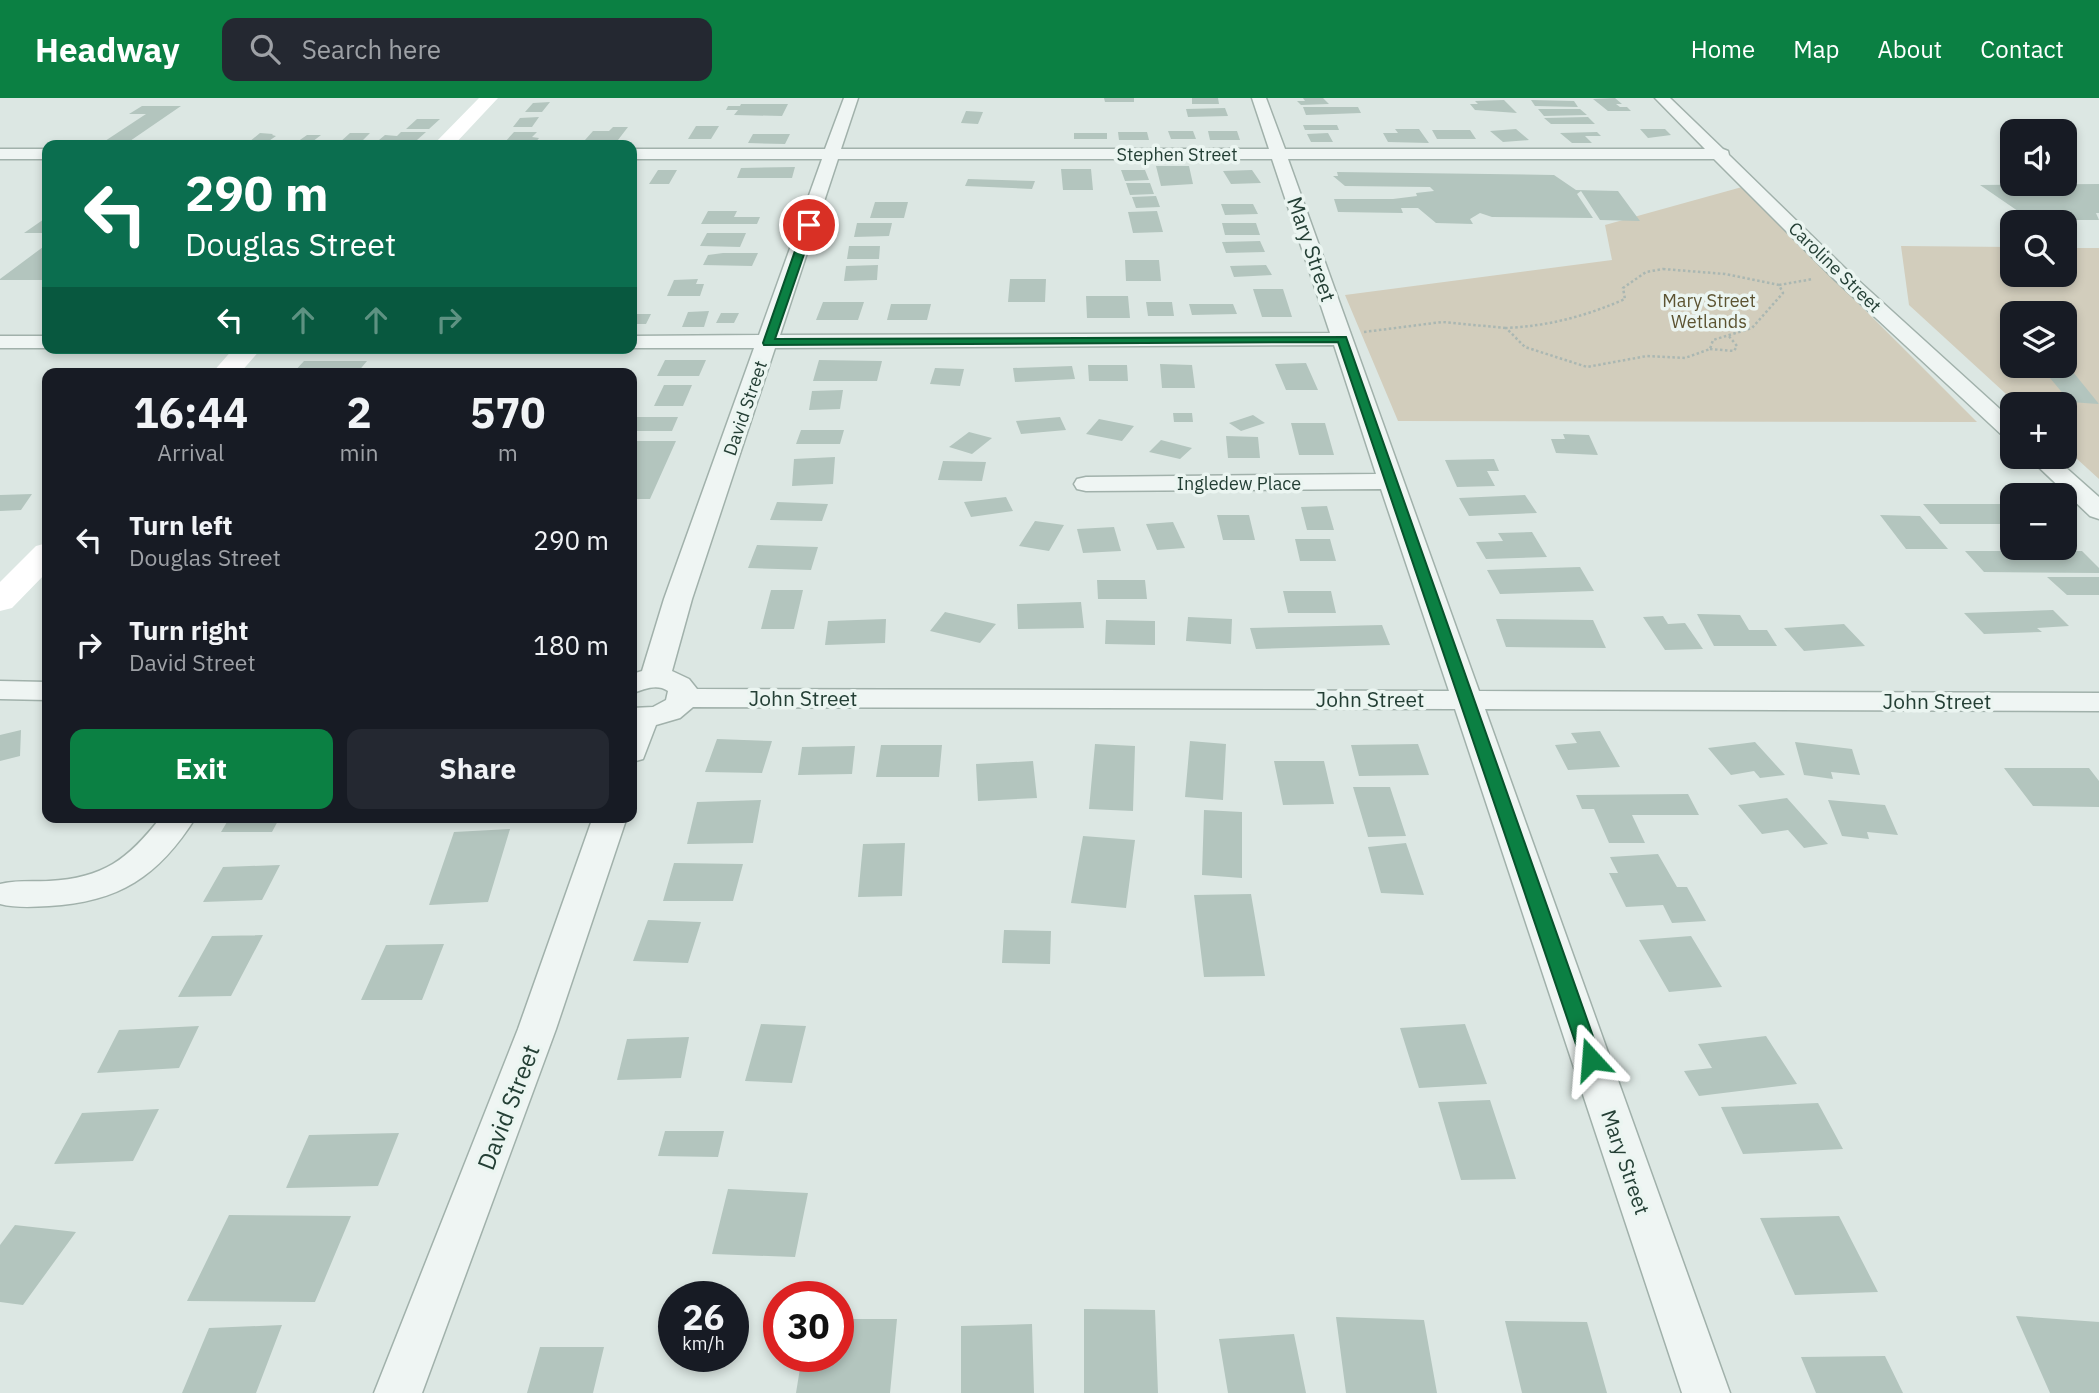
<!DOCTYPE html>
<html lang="en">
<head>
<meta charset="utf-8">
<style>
  body { margin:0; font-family:"IBM Plex Sans",sans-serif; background:#242831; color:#f1f3f6; height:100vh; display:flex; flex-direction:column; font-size:26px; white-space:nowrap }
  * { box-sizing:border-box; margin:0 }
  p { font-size:23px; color:#9ea1a6 }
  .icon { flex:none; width:38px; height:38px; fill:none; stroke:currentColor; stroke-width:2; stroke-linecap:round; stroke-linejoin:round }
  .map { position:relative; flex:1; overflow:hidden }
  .side { position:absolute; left:42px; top:270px; width:595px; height:455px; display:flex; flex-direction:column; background:#171b24; border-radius:14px; box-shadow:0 4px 10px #0003 }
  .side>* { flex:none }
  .banner { position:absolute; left:42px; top:42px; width:595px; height:214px; border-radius:14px; box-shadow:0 4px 10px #0003; background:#0b6e4f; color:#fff; overflow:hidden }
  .fabs { position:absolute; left:2000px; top:21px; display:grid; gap:14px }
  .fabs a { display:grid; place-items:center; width:77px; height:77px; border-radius:14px; background:#171b24; box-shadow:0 4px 10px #0003; font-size:35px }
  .speed { position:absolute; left:658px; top:1183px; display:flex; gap:14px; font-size:35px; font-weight:700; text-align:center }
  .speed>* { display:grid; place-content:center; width:91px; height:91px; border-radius:50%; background:#171b24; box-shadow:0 4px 10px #0003; line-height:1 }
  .speed small { font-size:18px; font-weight:400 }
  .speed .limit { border:10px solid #d22; background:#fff; color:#111 }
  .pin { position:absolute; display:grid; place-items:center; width:60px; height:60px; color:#fff; margin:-30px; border:4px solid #fff; border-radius:50%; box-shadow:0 2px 7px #0007 }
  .me { position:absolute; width:77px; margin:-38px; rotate:341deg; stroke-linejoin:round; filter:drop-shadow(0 0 5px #0008) }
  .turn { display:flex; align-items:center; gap:24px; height:147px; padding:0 28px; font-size:32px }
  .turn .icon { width:91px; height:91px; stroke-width:2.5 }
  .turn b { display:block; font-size:49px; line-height:60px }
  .lanes { display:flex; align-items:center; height:66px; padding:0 28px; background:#0003; justify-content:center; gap:35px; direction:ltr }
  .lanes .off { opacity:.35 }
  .eta { display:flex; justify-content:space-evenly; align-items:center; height:119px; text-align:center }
  .eta b { font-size:42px; font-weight:800; line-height:49px }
  .primary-button { display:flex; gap:14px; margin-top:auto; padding:14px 28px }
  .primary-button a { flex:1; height:80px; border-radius:14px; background:#0b8043; color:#fff; font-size:28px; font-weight:800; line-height:80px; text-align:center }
  .primary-button a+a { background:#242831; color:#f1f3f6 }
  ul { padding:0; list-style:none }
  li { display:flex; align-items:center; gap:21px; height:105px; padding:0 28px }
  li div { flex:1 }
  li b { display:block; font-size:26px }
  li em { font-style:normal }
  header { display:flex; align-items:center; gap:42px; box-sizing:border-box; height:98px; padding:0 35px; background:#0b8043; color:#fff }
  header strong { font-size:33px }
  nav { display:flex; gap:38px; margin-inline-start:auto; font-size:24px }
  .search { width:490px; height:63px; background:#242831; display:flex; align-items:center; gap:18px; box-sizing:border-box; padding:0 24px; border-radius:14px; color:#9ea1a6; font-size:26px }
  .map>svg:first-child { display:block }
</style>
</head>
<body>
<header>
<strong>Headway</strong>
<div class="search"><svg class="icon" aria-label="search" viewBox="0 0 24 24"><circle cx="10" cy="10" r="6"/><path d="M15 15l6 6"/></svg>Search here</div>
<nav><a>Home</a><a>Map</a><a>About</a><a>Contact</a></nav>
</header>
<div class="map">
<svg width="2099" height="1295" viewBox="0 0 2099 1295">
  <rect width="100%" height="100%" fill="#dce7e3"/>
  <path fill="#d2cdbc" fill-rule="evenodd" d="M1742,89l235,235 -579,-1 -53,-126 267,-35 -7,-35z
    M1901,148l111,1v28h53v-27h34v231l-34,-31v-44h-48l-108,-99zM2012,215h53v53h-53z"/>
  <path fill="#b3c5be" d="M1104,0h30v4h-29z
    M1192,0h26l1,6h-27z
    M1303,0h20l6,6 -28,1 -4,-4h8z
    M1615,0l7,6h-6l4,3h7l4,4h-23l-15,-12z
    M1504,2l13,13 -42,-3 -5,-6h8l-3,-3z
    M1531,2l43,1 4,6 -43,-1z
    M550,4l-8,10h-17l8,-9z
    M741,6h47l-6,12 -48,-1 4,-5h-12l2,-4h12z
    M142,8h39l-51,35h-25l41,-27h-17z
    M1303,9h55l3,6 -55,2z
    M1225,10l3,8 -40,1 -2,-8z
    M1538,11h42l7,6 -43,1z
    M966,13l17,1 -5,12 -17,-1z
    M539,19l-7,10h-19l7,-9z
    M1588,19l7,7h-44l-7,-6z
    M417,21h23l-11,10h-23z
    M1303,27h34l2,5h-34z
    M696,28h23l-8,13h-23z
    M613,29h15l-10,13h-33l8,-9h16z
    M1395,31h24l10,14 -41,-1 -5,-9h15z
    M1516,31l13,11 -26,2 -13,-11z
    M1640,31h25l6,6 -23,3z
    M1432,32h38l6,9h-39z
    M1168,33h25l3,8h-25z
    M1208,33h29l3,9h-30z
    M401,34h25l-9,8h-38l6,-5 12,1z
    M514,34h23l-5,5 7,1 -4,5h-31z
    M1118,34h29l2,8h-30z
    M1597,34l4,4h-16l7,7h-20l-12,-10z
    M260,35l13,1 -1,1 4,1 -10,7 -17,-1z
    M350,35h20l-10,10h-21z
    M1074,35h33v6h-33z
    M1328,35l5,9h-22l-4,-8z
    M753,36h37l-5,10 -37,-1z
    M307,37h14l-9,7h-15z
    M1156,68h33l4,18 -32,2z
    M795,69l-3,11h-55l4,-10z
    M1061,71h30l2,21h-30z
    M658,72h19l-8,14h-20z
    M1121,72h24l4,10 -24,1z
    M1252,72l9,13 -30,1 -8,-13z
    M1337,74l217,3 22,15 42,1 22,30 -40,-1 -19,-29 -4,3 16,24 -101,-1 -12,-4 -10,6 3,5 -37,-1 -18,-15h-17l2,5 -65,-1 -4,-13h59l24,-3 -1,-3 18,-2 -4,-4 -85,-1 -12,-10h5z
    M968,81l67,2 -3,8 -67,-3z
    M1126,85h24l4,11 -24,1z
    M2099,86v29h-3l3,7h-68l-51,-35z
    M1156,98l4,11 -24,1 -4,-11z
    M875,104h33l-4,16h-34z
    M1221,106h32l5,10 -33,1z
    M708,113h29l-3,6h26l-3,7h-56z
    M1157,113l6,21 -30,1 -5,-21z
    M47,119v16h-23z
    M857,125h35l-3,13 -35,1z
    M1222,125h34l4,12h-35z
    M707,135h39l-6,14 -40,-1z
    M1260,143l5,11 -39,1 -4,-11z
    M47,146v36h-47v-1z
    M849,148h31l-1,13h-32z
    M723,155h35l-6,13 -49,-1 5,-10z
    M1125,162h34l2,21h-35z
    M878,167l-1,15 -33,1 2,-15z
    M1266,167l6,10 -38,2 -4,-11z
    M698,181l-2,5h8l-4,12h-33l7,-16z
    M1010,181h36l-1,23h-37z
    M1253,191h30l9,28h-30z
    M1086,198h42l2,22h-43z
    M823,204h41l-6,18h-42z
    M1146,204h26l2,14h-26z
    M891,206h40l-4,16h-40z
    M1189,206h44l4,10 -45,1z
    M709,213l-5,16h-22l6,-15z
    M721,215h18l-5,10h-18z
    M632,216h19l-5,10h-14z
    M665,262h41l-7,16h-42z
    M819,262l63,1 -5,20h-64z
    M304,263h63l-10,12h-64z
    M1306,265l12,27h-32l-11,-26z
    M1160,266l32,1 3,23h-33z
    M1088,267h39l1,16h-39z
    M1072,268l3,13 -60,3 -2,-14z
    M2040,268l29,1 30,37 -29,-2z
    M405,270h34l-3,5h-34z
    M935,270l29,1 -4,17 -30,-2z
    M539,271h32l-3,4h-32z
    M664,287h28l-9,21h-29z
    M843,292l-3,19 -31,1 3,-19z
    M1173,315h19l1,9h-19z
    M1253,317l12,8 -24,8 -12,-8z
    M632,319h46l-6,14h-40z
    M1060,319l6,13 -45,4 -5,-13z
    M1099,321l35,7 -12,15 -36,-7z
    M1291,325h34l9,32h-35z
    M801,332h43l-4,14h-44z
    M969,334l23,6 -20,16 -23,-7z
    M1563,336l26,1 9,20 -42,-2 -5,-14h14z
    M1226,338l32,1 2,21h-32z
    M1161,342l31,8 -12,11 -31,-7z
    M632,343h44l-26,58h-18z
    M835,359l-2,27 -41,2 2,-27z
    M1494,361l5,12h-12l8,15 -38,1 -12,-27z
    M943,363l43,1 -4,19 -44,-1z
    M32,396l-11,16 -21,1v-16z
    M1525,397l12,18 -68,3 -10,-18z
    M1006,399l7,14 -42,6 -7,-15z
    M777,404l51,2 -6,17 -52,-1z
    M1923,406h89v20h-72z
    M1327,408l7,24h-27l-6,-23z
    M1217,417h32l6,25h-32z
    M1880,417l40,1 28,33h-42z
    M1035,423l29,4 -15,26 -30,-5z
    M1173,424l12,26 -28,2 -11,-26z
    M1114,429l7,24 -38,2 -6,-24z
    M1532,434l15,25 -61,2 -10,-17 27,-1 -5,-8z
    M1295,441h35l6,22h-36z
    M757,447l61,2 -7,23 -63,-2z
    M1965,453h117l17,17v5l-115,-1z
    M1580,469l14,24 -94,3 -13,-24z
    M2047,479h52v18h-32z
    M1097,482h48l2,19h-49z
    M771,492h32l-9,39h-33z
    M1283,493h48l5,22h-48z
    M1081,504l3,26 -66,1 -1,-25z
    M2053,512l16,16 -32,2 5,4 -58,2 -20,-21z
    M945,514l51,12 -16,19 -50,-12z
    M1697,516l43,1 9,15h18l10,16h-63z
    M1663,518l5,8 17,-1 18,26 -38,1 -22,-33z
    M1188,519l44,2 -1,25 -45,-3z
    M886,521l-1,24 -60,2 3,-24z
    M1496,521l97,1 13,28 -100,-1z
    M1106,522l49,1v24l-50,-1z
    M1844,526l21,22 -61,5 -20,-23z
    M1382,527l8,20 -134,4 -6,-21z
    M21,632l-1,26 -20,5v-26z
    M1600,633l20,36 -52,3 -13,-25 22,-2 -6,-10z
    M717,641l55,2 -10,32 -57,-1z
    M1190,643l36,3 -3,56 -38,-3z
    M1755,644l30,33 -25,3 -6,-7 -23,4 -23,-27z
    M1795,644l57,7 8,26 -29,-3 2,7 -29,-4z
    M1095,646l40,2 -2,65 -44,-2z
    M1418,646l11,31 -70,1 -8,-31z
    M881,647h61l-3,32h-63z
    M855,648l-3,28 -54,1 4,-28z
    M1033,663l4,37 -59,3 -2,-37z
    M1274,663h50l10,43 -51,1z
    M2004,670h85l10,13v26l-66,-1z
    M1353,689h37l16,49 -38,1z
    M1688,696l11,21h-67l13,28h-36l-15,-34h-12l-6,-14z
    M1787,700l41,46 -24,4 -16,-18 -26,4 -24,-29z
    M761,702l-8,43 -66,1 10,-42z
    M1828,702l57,5 13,30 -31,-3 2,7 -27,-3z
    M1204,712l38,2v66l-40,-3z
    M230,719h50l-8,15h-51z
    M510,731l-22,73 -59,3 25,-73z
    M1083,738l52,4 -9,68 -55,-5z
    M905,745l-3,53 -44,1 5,-53z
    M1406,745l18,52 -43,-2 -13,-46z
    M1658,756l19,33h10l19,34 -34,2 -9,-18 -37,2 -17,-34h9l-8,-16z
    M674,765l69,1 -10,37h-70z
    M280,767l-18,35 -59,2 20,-35z
    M1251,796l14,82 -61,1 -10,-82z
    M648,822l53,2 -13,41 -55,-2z
    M1004,832l47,1 -1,33 -48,-1z
    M263,837l-32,61 -53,1 34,-61z
    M1691,838l31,51 -53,5 -30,-52z
    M444,846l-22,56h-61l25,-55z
    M761,926l45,2 -14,57 -47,-2z
    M1465,926l22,60 -68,4 -19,-60z
    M199,928l-20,42 -82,5 22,-43z
    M1766,938l31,48 -98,12 -15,-25 28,-3 -14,-24z
    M689,939l-8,41 -64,2 10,-41z
    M1490,1002l26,79 -55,1 -23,-78z
    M1818,1005l25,46 -100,5 -22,-47z
    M159,1011l-26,52 -79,3 28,-51z
    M665,1033h59l-6,26 -60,-1z
    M399,1035l-21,53 -92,2 23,-53z
    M728,1091l80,4 -13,64 -83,-3z
    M229,1117l122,1 -36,86 -128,-1z
    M1839,1118l39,76 -83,3 -35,-77z
    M15,1127l61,7 -53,73 -23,-3v-57z
    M1084,1211l71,1 3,83h-74z
    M2016,1218l83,6v71h-49z
    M1336,1219l88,3 13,73h-91z
    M838,1221h59l-7,74h-94l6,-37h36z
    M1505,1223l82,1 20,71h-85z
    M1032,1226l2,69h-73v-67z
    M282,1227l-26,68h-74l27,-65z
    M1294,1236l12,59h-78l-9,-54z
    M540,1249h64l-11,46h-66z
    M1885,1258l18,37h-87l-15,-36z"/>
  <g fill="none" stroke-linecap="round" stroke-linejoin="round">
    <g stroke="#a1b1ab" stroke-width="3">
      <path id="street" d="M844,0h14l-17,51h428l-17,-51h14l19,51h420l-50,-51h15l53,51 5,2 1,4 120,117 163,148v19l-8,-2 -169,-157 -121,-121h-426l191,532 620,2v18l-614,-2 245,684h-48l-227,-684 -762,-2 -13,11 -24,7 -13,34 -11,3v-54l21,-1 13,-7 2,-9c-12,-8 -24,-1 -36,2v-19l10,-3 22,-72 90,-251h-122v-12l127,-1 63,-176h-190v-10h193zM838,61h434l58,174 -550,2zM1334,247l42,129 -290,3 -9,2 -3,5 3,5 9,2 295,-2 68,202 -752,-2 -8,-10 -17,-8 20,-72 83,-251z
        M0,51h47v10h-47z
        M0,238h47v12h-47z
        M2028,359h26l45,40v22l-9,-3z
        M0,583l47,1v18l-47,-1z
        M161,719h35c-38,60 -77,85 -147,89 -16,1 -34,2 -49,-2v-20c16,-4 32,-2 49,-3 54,-3 79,-21 112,-64z
        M593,719h34l-71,212 -134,364h-48l144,-364z"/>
    </g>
    <path stroke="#aab7b2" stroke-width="2.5" stroke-dasharray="2.5 2.5" stroke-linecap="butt" d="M1663,171l62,5 54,11 4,8 -31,35 -39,12 -3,9 -25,9 -38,-2 -60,11 -62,-20 -19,-19c43,-2 80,-12 119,-29l-2,-11 23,-16z
      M1779,187l34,-6
      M1364,234l78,-10 64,6
      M1710,251l24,2 3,-5 -9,-11"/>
    <use href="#street" fill="#eff5f3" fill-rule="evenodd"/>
    <path fill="#fff" fill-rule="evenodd" d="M479,0h19l-44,47h-21z
      M234,250h28l-22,25h-28z
      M47,445v29l-35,36 -12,3v-29l36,-36z"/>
  </g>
  <path fill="#0b8043" stroke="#07532c" stroke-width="2" d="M809,124l5,3 -39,114 571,-2 255,722 -3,6 -7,2 -7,-2 -3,-6 -243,-717 -574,3 -1,-2 41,-118z"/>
  <g text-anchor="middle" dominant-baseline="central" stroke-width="7" stroke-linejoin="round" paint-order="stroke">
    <g font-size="18" fill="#243f35" stroke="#ebf5f1">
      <text x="1177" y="56">Stephen Street</text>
      <text transform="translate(1835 169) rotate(44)">Caroline Street</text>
      <text transform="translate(745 310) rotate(-71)">David Street</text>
      <text x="1239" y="385">Ingledew Place</text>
    </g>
    <g font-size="18" fill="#5c5331" stroke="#ebf5f1">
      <text x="1709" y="202">Mary Street<tspan x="1709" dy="21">Wetlands</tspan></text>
    </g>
    <g font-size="21" fill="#243f35" stroke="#ebf5f1">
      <text transform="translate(1312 151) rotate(71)">Mary Street</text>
      <text x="803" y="600">John Street</text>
      <text x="1370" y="601">John Street</text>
      <text x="1937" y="603">John Street</text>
      <text transform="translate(1626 1064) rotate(71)">Mary Street</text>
    </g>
    <g font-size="24" fill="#243f35" stroke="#ebf5f1">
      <text transform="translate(508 1009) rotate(-69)">David Street</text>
    </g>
  </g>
</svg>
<div class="fabs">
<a><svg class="icon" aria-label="sound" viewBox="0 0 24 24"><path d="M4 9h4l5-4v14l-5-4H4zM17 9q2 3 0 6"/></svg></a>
<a><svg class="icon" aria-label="search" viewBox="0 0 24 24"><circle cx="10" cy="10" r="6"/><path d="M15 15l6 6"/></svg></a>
<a><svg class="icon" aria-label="layers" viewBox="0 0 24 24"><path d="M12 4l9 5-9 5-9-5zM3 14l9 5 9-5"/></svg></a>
<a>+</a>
<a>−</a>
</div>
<div class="speed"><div>26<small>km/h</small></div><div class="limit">30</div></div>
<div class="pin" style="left:809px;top:127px;background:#d93025"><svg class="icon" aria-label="arrive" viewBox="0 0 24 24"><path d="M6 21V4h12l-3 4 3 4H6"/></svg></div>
<svg class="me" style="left:1591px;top:961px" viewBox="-20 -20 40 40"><path d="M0-17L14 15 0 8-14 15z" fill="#0b8043" stroke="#fff" stroke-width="4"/></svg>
<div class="banner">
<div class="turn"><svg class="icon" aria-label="left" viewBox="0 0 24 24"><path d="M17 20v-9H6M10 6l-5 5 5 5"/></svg><div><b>290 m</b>Douglas Street</div></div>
<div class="lanes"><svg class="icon" aria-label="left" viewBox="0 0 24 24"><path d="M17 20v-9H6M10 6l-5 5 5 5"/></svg><svg class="icon off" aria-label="ahead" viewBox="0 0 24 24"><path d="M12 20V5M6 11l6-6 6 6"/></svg><svg class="icon off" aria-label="ahead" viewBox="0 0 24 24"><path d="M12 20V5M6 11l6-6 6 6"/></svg><svg class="icon off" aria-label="right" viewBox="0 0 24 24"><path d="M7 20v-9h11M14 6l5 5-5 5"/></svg></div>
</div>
<section class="side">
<div class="eta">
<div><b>16:44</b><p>Arrival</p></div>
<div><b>2</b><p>min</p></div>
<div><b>570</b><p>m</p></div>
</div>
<ul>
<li><svg class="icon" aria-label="left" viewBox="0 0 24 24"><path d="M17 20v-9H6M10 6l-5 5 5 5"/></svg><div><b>Turn left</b><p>Douglas Street</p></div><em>290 m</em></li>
<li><svg class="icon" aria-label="right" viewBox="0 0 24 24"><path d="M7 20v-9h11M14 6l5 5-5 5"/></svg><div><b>Turn right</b><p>David Street</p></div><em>180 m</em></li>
</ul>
<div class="primary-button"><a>Exit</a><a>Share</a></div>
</section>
</div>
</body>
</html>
